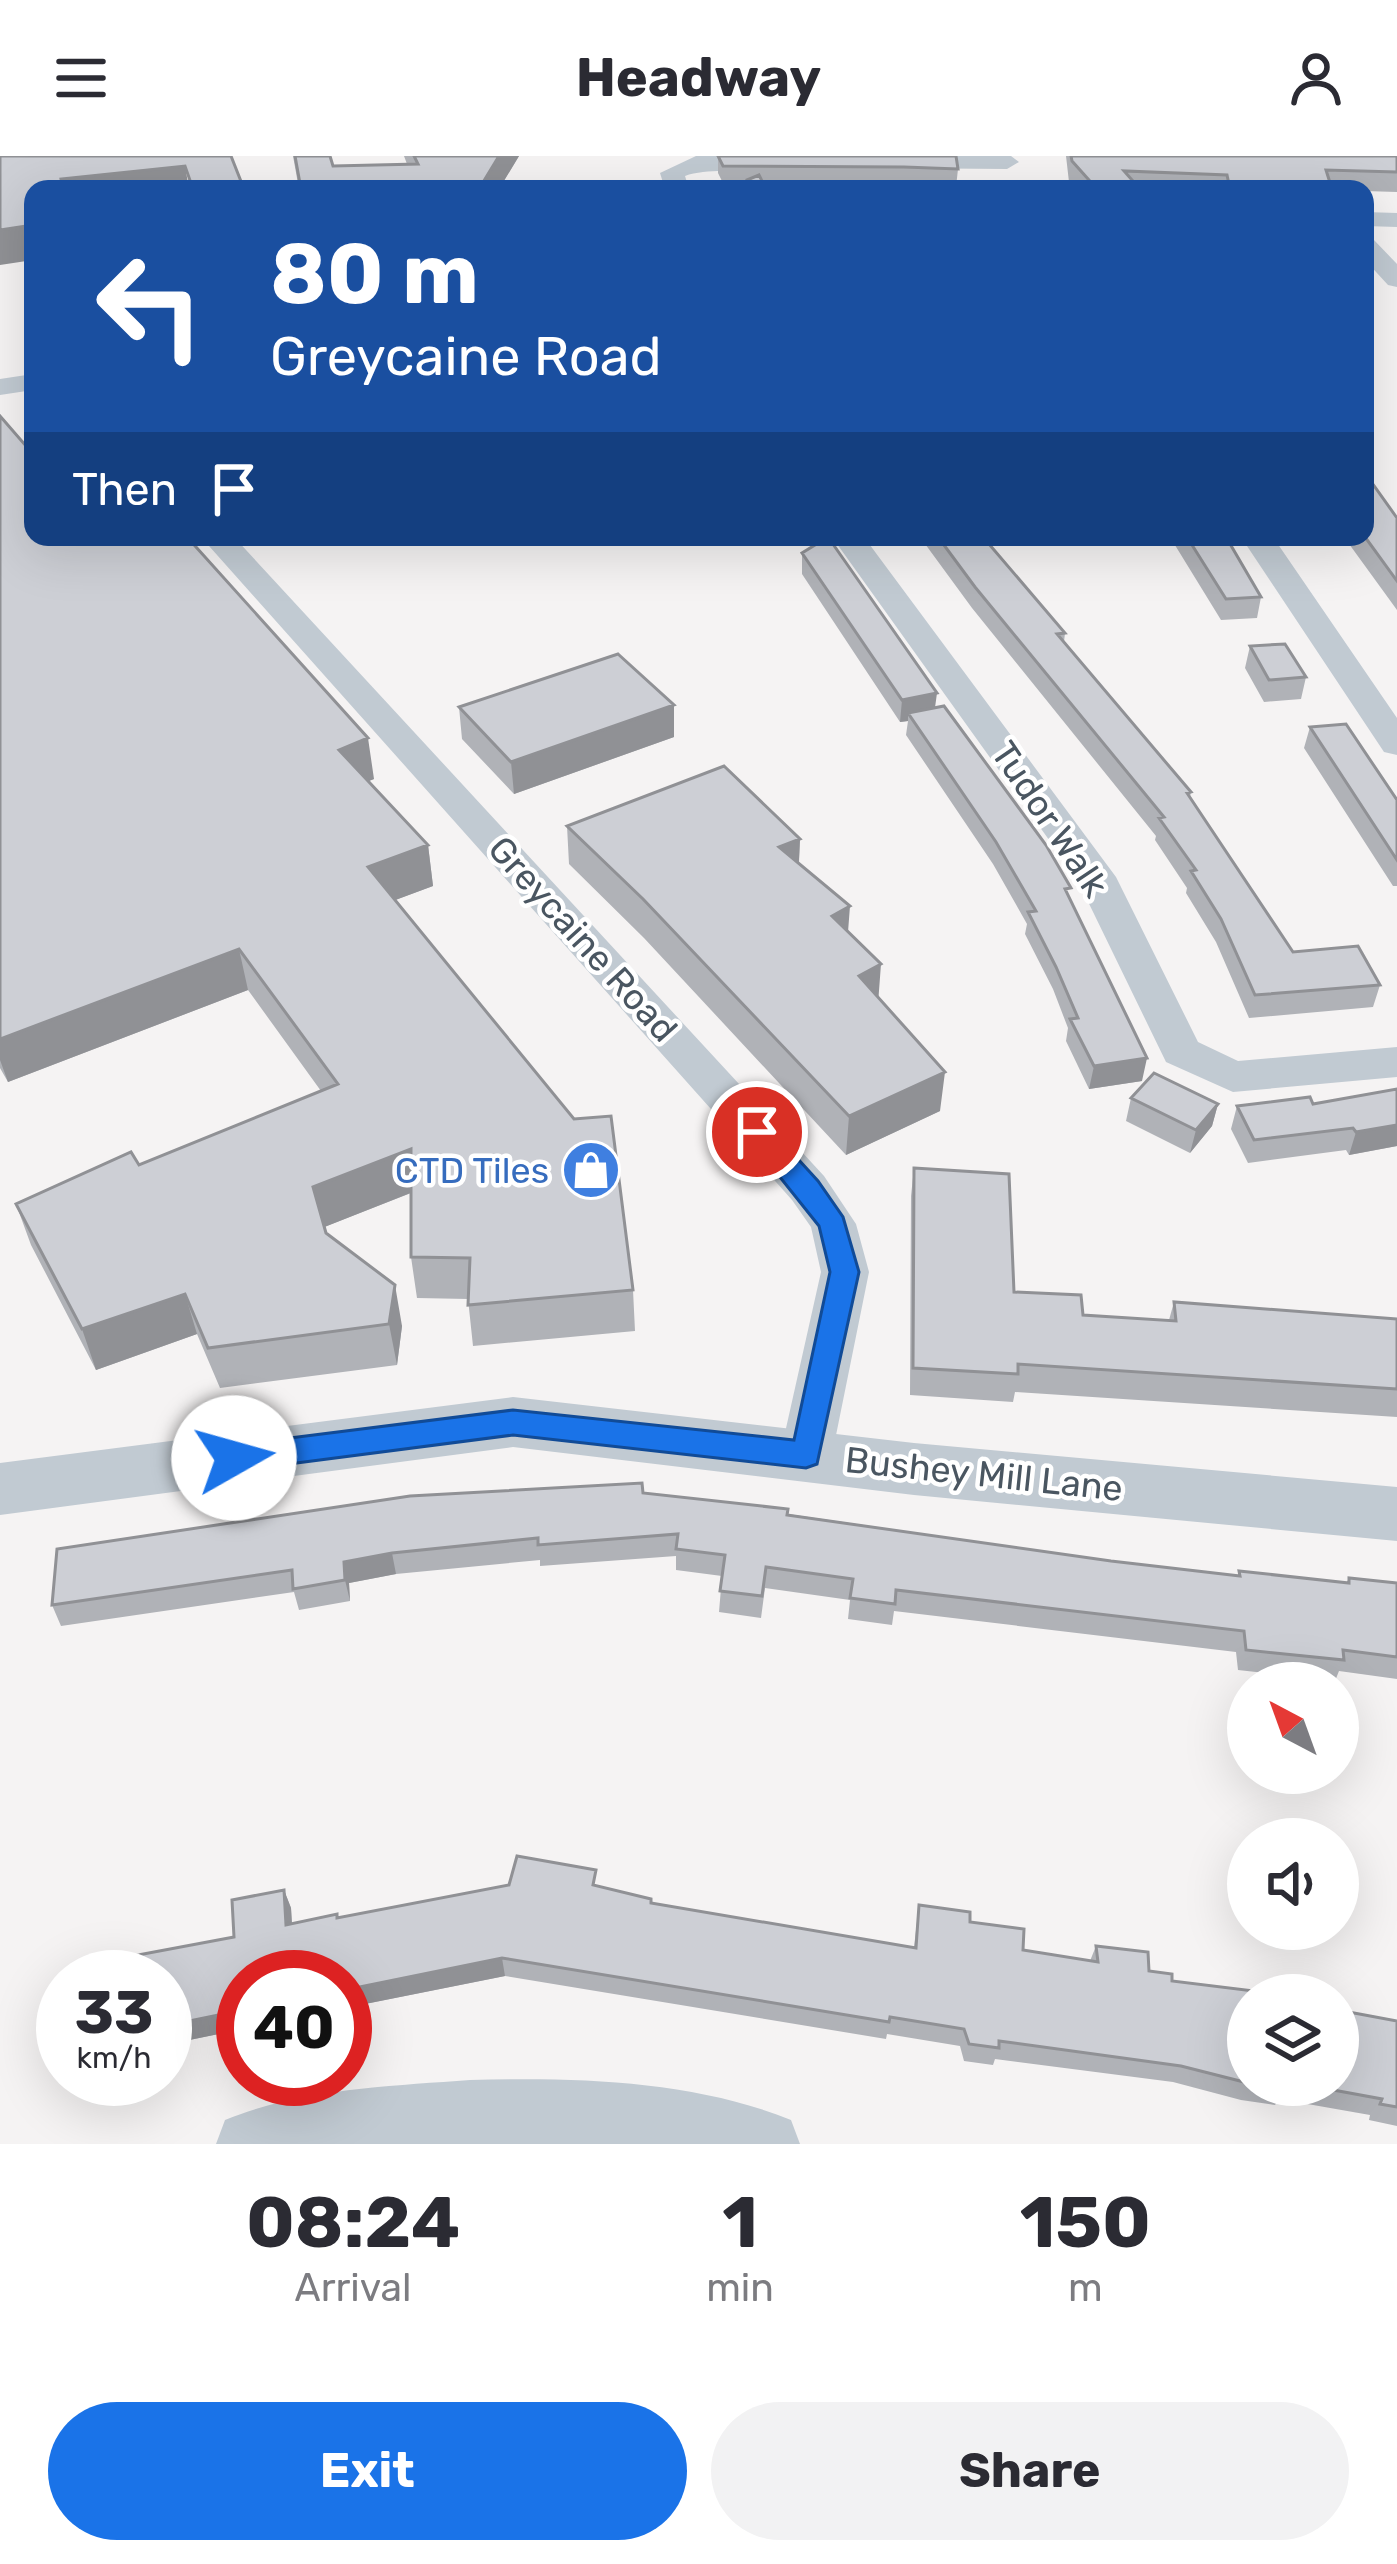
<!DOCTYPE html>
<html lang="en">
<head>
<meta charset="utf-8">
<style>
  body { margin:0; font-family:Rubik,sans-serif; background:#f2f2f3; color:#2b2b33; height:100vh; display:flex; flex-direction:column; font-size:45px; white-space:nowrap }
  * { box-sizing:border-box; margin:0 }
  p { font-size:39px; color:#7c7c81 }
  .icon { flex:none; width:66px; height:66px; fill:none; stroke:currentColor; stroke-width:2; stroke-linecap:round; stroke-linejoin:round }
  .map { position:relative; height:1988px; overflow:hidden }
  .panel { display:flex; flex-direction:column; background:#fff; flex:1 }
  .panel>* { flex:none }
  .hud { position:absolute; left:24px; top:24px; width:1350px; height:366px; border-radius:24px; box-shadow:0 12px 48px #0002; background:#1a4fa0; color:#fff; overflow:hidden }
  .needle { width:78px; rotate:319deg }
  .tools { position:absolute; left:1227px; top:1506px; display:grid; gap:24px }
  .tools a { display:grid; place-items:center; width:132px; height:132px; border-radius:50%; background:#fff; box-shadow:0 12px 48px #0002; font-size:60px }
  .speed { position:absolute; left:36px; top:1794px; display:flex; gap:24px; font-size:60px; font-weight:700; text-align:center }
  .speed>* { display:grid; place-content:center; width:156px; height:156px; border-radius:50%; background:#fff; box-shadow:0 12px 48px #0002; line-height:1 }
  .speed small { font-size:30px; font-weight:400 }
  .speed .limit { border:18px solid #d22; background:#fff; color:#111 }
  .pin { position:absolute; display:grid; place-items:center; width:102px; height:102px; color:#fff; margin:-51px; border:6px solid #fff; border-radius:50%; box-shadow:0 3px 12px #0007 }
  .me { position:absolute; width:132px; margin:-66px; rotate:83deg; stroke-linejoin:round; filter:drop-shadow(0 0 9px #0008) }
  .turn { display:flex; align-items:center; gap:42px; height:252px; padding:0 48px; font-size:54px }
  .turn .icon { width:156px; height:156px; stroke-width:2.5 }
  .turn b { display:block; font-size:84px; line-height:102px }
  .then { display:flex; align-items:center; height:114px; padding:0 48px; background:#0003; gap:24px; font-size:45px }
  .eta { display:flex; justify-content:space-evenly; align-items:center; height:204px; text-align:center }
  .eta b { font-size:72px; font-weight:700; line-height:84px }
  .action { display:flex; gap:24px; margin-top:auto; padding:24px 48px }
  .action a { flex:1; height:138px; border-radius:72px; background:#1a73e8; color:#fff; font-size:48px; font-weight:700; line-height:138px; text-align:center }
  .action a+a { background:#f2f2f3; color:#2b2b33 }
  header { display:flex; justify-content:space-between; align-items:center; height:156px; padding:0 48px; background:#fff; font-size:54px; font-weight:700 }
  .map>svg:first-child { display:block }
</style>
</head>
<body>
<header><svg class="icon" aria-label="menu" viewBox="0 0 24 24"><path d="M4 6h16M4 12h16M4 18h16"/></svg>Headway<svg class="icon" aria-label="person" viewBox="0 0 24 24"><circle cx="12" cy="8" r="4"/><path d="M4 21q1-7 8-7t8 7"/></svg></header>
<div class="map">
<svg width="1397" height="1988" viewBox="0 0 1397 1988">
  <rect width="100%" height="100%" fill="#f5f3f3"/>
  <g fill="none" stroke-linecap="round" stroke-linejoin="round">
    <path fill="#c1cad2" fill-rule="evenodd" d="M696,0h84l8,6c-21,16 -73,3 -103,14l4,13h-24l-5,-16z
      M896,0h115l8,6 -12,7 -119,-1 -4,-5z
      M1365,56l32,1v14l-32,-1z
      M1365,81l9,3 23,24v23l-9,-2 -23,-25z
      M33,218v16l-33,5v-16z
      M201,381h33l590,639 32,48 13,48 -37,183 -8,15 -18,6 -18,-6 -8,-15 41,-183 -10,-45 -19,-27z
      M832,381h32l252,340 82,165 40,19 159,-14v30l-164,15 -67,-30 -89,-183z
      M1241,381h32l124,181v37l-13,-3z
      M470,1924c105,-3 223,0 321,40l9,24h-584l9,-24c75,-31 165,-34 245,-40z"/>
    <path fill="#c1cad2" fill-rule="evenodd" d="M513,1241l401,46 483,44v54l-483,-46 -401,-48 -513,68v-52z"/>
  </g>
  <path fill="#b0b2b7" d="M293,0h37l3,10 74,-2 -3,-8h115l-20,33h-200z
    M718,0l240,13 -2,18 -193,-3 3,5h-19v-5l-24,-1 -5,-10z
    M1066,0h331v36l-32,-1v-2h-289l-7,-7z
    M0,260l33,121 341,242 -6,2 60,64 5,41 -38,14 238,390 2,41 -162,15 -5,-47 -51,-1 -6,-41v-64l-87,34 2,6 76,93 -5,39 -177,23 -23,-54 -101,36 -65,-125 -15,-41 123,-39 182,-74 -73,-101 -240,92 -8,-14z
    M1397,362v92l-53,-73h21z
    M920,381h63l82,96 -1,9 127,150 -1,5 103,155 87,33 -7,22 -124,11 -33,-76 -30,-49 1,-5 -32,-48 1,-4 -184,-228z
    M1170,381h56l35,60 -4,21 -36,2z
    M802,397l133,155 135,190 72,183 -53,8 -23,-48 2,-13 -15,-39 -28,-55 2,-10 -34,-60 -87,-129 2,-14 -8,1 -98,-148z
    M1250,490l56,31 -5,22 -37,3 -19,-34z
    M674,549v32l-160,57 -52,-55 -3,-32z
    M1310,571l87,73v86h-4l-89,-138z
    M567,670l233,13 -1,24 49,69 30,66 62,113 -94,44 -202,-217 -75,-74z
    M1397,933v57l-48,9 -3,-5 -98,13 -17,-34 6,-23 76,-2z
    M1131,942l87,6 -6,22 -22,27 -64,-32z
    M914,1012l100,124 69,23 86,5 5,-18 223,17v98l-382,-25 -2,10 -103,-7 1,-199z
    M643,1337l468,68 127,14 1,-4 108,11 2,-4 48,5v96l-58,-8 -4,10 -97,-11 -2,-18 -342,-41 -2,14 -44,-6 2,-19 -85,-12 -4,30 -42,-6 3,-36 -46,-6v-14l-136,10v-6l-144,14 -47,9 1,18 -51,9 -5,-18 -233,34 -9,-21z
    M598,1730l54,18 262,43 5,-42 51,17 53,28 67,11 6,-15 76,35 76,14v90h90l59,-64v105l-28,-6 1,-5 -91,-16 -4,6 -34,-5 -68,-18 -178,-23 -2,6 -29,-4 -4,-15 -73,-12 -1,5 -381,-63 -160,32v-31h-102v52l-78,16v-68l69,-40 50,-47 7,18 1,16z"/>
  <path fill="#909195" d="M499,0h20l-20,33h-20z
    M185,10l4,23h-126l-2,-10z
    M33,69v35l-33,5v-35z
    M937,537l-3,22 -26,-2v8l-8,1 2,-22z
    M674,549v32l-160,57 -3,-32z
    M368,582l6,41 -29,12 -6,-41z
    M800,683l-2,39 -19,-31z
    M428,689l5,41 -59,22 -6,-41z
    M850,750l-3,39 -15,-29z
    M239,793l9,41 -240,92 -8,-22v-21z
    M881,808l-3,40 -19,-28z
    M1147,902l-5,23 -53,8 5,-23z
    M945,916l-5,39 -94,44 3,-39z
    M1218,948l-6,22 -22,27 6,-23z
    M1397,969v21l-48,9 7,-23z
    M411,993l7,41 -96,38 -9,-41z
    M395,1129l7,41 -5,39 -8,-41z
    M185,1138l12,40 -101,36 -14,-41z
    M392,1397l4,21 -47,9 1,18 -5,-21 -1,-18z
    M284,1734l7,18 2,35 -7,-18z
    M502,1802l3,18 -160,32v-18z
    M243,1854v19l-78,16v-19z"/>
  <path fill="#cdcfd5" stroke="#909195" stroke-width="3" d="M0,0h231l13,33h-51l-8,-23 -124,13 2,10h-30v36l-33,5z
    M295,0h35l3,10 85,-2 -4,-8h85l-20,33h-178z
    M718,0h238l2,13 -54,-2 -181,-1z
    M1071,0h326v16l-71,-2 6,19h-102l-3,-14 -103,-4 16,18h-43l-25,-28z
    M759,19l7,14h-17l-2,-9z
    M0,260l33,38v83h154l181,201 -29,12 89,95 -60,22 206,252 37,-3 22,174 -165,15 2,-47 -59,-1v-108l-98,38 13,46 69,52 -6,39 -181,24 -23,-54 -103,35 -66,-125 115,-52 8,13 199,-81 -99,-135 -239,90z
    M1365,317l32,45v63l-32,-44z
    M828,381l109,156 -35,7 -100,-147z
    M938,381h45l82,96 -8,1 134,158 -4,1 106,159 65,-6 22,39 -125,10 -34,-76 -30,-48 5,-1 -37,-52 5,-1 -189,-230z
    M1187,381h39l35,60 -35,2z
    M1285,488l21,33 -37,3 -19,-34z
    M618,498l56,51 -163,57 -52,-55z
    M944,550l102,139 25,43 -6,1 82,169 -53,8 -24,-47 8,-1 -22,-51 -28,-55 8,-1 -40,-69 -88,-129z
    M1346,568l51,76v60l-87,-133z
    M724,610l76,73 -21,8 71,59 -18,10 49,48 -22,12 86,96 -96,44 -206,-217 -76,-73z
    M1154,917l64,31 -22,26 -65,-32z
    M1397,933v36l-41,7 -3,-4 -99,12 -17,-34 73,-9 3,7z
    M914,1012l95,6 5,118 67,3 2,20 93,6 -2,-19 223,17v70l-379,-25v10l-105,-6z
    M642,1327l1,10 145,16 -1,6 324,46 129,15 -1,-5 110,12v-5l48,5v74l-54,-7 1,10 -98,-10 -2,-19 -348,-41 -1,14 -45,-6 3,-19 -87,-12 -4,29 -42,-5 5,-36 -49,-6 2,-15 -140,11v-7l-146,15 -48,9 1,18 -52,9 -1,-19 -240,35 5,-56 353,-53z
    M517,1700l79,14 -3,15 58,14v4l265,45 3,-43 51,7v10l54,7 -1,21 75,12 -2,-16 52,6 1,19 23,3v7l114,14h-38v88l-67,-17 -182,-25v7l-30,-4 -5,-15 -74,-12 -1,5 -387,-64 -157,32v-13h-102v33l-78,16v-49h-60l1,-16 128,-24 -2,-37 52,-10 2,35 51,-11v4l172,-33z
    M1338,1854l59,11v86l-17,-3 2,-5 -76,-14h32z"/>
  <path fill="#1a73e8" stroke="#114b97" stroke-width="3" d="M757,966l10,3 51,56 25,36 16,55 -42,192 -11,4 -293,-33 -279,36 -11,-4 -4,-9 4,-9 11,-4 279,-35 281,30 36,-168 -11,-46 -75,-94z"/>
  <defs>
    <g id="shop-disc" transform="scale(3)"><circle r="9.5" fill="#3f7fe0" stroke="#fff"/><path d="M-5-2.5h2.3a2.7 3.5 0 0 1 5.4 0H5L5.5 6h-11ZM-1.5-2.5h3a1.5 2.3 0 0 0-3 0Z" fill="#fff"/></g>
  </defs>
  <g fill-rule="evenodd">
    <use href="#shop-disc" x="591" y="1014"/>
  </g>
  <g text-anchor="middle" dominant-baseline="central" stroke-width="9" stroke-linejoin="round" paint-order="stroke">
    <g font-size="36" fill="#4a5661" stroke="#fff">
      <text transform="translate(1050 663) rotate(56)">Tudor Walk</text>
      <text transform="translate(583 783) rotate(48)">Greycaine Road</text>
      <text transform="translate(984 1318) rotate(6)">Bushey Mill Lane</text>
    </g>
    <g font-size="36" fill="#366cbe" stroke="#fff" text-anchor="end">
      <text x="549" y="1014">CTD Tiles</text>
    </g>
  </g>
</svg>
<div class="tools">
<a><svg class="needle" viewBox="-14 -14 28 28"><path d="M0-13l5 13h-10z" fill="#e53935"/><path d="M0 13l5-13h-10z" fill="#7c7c81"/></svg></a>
<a><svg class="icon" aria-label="sound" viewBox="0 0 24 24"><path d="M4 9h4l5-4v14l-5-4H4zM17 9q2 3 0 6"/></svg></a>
<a><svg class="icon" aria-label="layers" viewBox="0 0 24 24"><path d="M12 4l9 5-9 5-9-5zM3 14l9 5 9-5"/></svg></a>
</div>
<div class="speed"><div>33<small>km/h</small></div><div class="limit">40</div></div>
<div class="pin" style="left:757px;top:976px;background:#d93025"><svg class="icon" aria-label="arrive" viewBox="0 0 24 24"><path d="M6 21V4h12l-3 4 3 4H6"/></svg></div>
<svg class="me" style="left:234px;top:1302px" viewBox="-20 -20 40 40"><circle r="19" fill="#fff"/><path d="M0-13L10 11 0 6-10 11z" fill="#1a73e8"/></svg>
<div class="hud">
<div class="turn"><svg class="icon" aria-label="left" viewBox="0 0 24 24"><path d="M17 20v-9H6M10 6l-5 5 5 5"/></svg><div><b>80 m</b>Greycaine Road</div></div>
<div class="then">Then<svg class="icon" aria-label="arrive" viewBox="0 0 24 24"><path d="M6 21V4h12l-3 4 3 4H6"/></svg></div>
</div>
</div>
<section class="panel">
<div class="eta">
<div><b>08:24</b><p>Arrival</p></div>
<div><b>1</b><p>min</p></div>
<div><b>150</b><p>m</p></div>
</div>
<div class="action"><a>Exit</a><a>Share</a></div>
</section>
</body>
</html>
